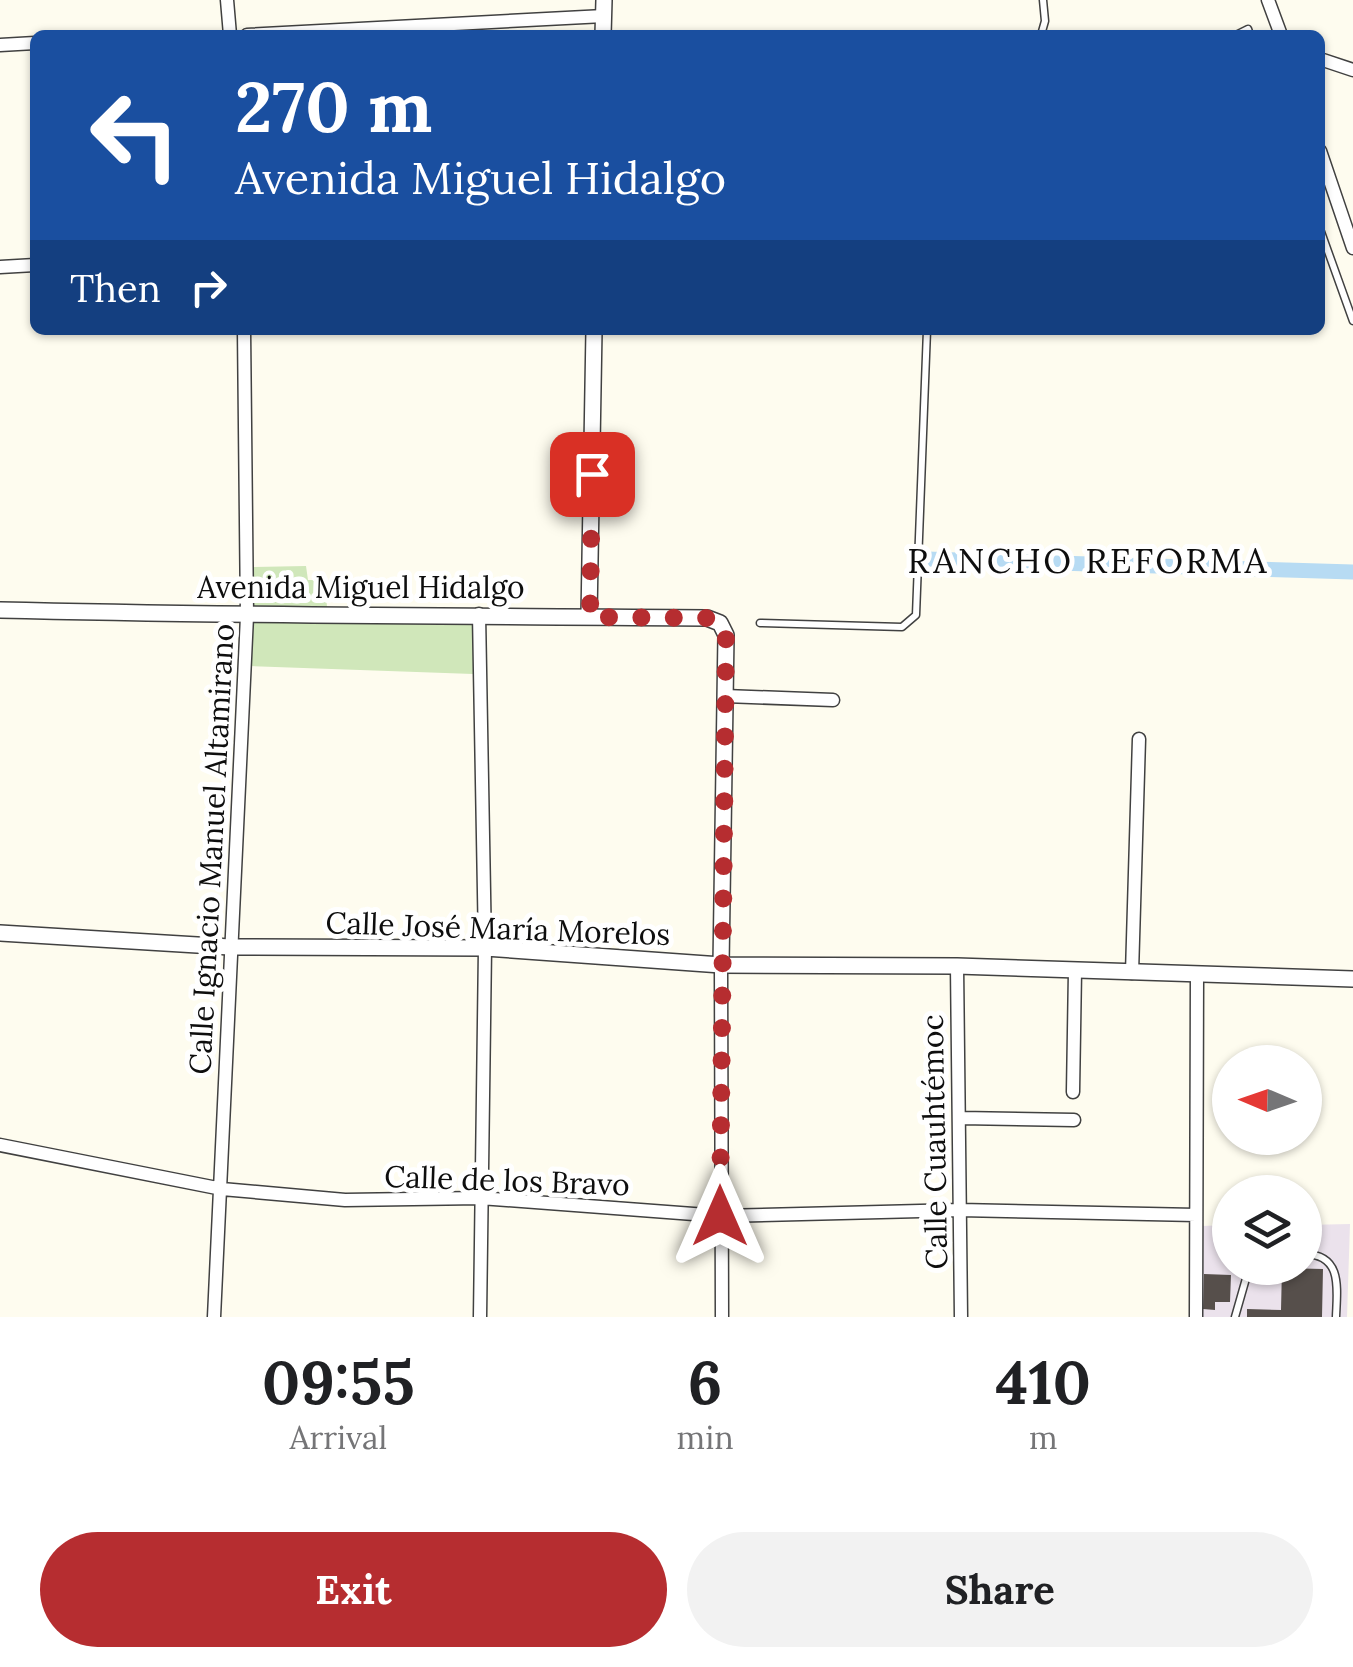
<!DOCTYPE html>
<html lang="en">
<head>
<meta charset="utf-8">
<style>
  body { margin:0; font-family:Lora,serif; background:#f2f2f2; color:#202124; height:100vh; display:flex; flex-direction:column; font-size:38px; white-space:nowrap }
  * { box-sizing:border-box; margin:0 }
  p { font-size:32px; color:#757577 }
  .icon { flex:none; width:55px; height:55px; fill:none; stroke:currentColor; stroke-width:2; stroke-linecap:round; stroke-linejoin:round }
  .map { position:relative; height:1317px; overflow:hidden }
  .panel { display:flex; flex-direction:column; background:#fff; flex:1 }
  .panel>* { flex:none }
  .guide { position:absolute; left:30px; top:30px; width:1295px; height:305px; border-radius:15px; box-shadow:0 2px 8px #0004; background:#1a4fa0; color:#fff; overflow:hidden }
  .needle { width:65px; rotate:272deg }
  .controls { position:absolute; left:1212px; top:1045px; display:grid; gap:20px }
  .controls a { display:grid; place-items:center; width:110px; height:110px; border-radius:50%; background:#fff; box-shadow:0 2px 8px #0004; font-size:50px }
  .pin { position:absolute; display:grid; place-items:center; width:85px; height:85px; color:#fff; margin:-42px; border-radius:20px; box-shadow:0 5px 15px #0006 }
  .me { position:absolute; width:110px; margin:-55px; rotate:0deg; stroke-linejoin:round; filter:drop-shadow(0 0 8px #0008) }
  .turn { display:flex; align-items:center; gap:35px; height:210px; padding:0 40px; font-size:45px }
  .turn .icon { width:130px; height:130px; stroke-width:2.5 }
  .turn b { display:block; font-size:70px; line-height:85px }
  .then { display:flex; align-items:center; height:95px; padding:0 40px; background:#0003; gap:20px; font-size:38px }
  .eta { display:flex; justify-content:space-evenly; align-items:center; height:170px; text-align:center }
  .eta b { font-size:60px; font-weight:800; line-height:70px }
  .cta { display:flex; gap:20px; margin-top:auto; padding:20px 40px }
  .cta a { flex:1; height:115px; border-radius:60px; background:#b62d30; color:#fff; font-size:40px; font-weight:800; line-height:115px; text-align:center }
  .cta a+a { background:#f2f2f2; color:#202124 }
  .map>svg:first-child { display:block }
</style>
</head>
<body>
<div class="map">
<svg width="1353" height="1317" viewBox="0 0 1353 1317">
  <rect width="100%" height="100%" fill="#fefcef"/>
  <path fill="#ebe2ec" d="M1350,1224l-3,93h-146l1,-91 28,-1v43h75v-43z"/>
  <path fill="#d0e7ba" d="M306,566l2,14h16l4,35 -77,-3 1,-45z
    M250,621l223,2v51l-223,-8z"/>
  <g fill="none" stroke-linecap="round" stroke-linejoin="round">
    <path stroke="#b7dbf3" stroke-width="15" d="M926,559l427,13"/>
  </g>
  <path fill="#564f4b" d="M1282,1268l41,1 -1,48h-75v-8l34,1z
    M1204,1274l27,1 -1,27h-15v8l-12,-1z"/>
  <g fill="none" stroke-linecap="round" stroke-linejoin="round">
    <g stroke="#414141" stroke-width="9">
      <path id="service" d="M1041,35l4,-14 -2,-21
        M1236,35l12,-6 2,6
        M1320,229l33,92
        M760,623l142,4 14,-12 11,-285
        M1305,1254c38,1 32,35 31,63
        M1235,1317l14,-49"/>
    </g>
    <g stroke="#414141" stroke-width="15">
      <path id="minor" d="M227,0l3,35
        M1268,0l13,35
        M247,35l357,-19
        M0,45l35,-2
        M1320,59l33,11
        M1320,151l33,97
        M0,267l35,-2
        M479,614l6,334 -5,369
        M725,696l108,4
        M721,965l1,352
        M957,966l4,351
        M1132,973l7,-234
        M1073,1092l2,-121
        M961,1118l113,2
        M0,1145l222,44 123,11 135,-2 240,18 240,-6 236,5
        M214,1317l33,-701 -3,-286
        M1196,1317l1,-342"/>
    </g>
    <g stroke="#414141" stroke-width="18">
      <path id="tertiary" d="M603,35l1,-35
        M0,610c236,6 471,6 707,8l13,5 6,12 -5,330
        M589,617l5,-287
        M0,933l230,14 255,1 236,17 236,1 396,13"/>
    </g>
    <use href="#service" stroke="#fff" stroke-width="6"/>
    <use href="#minor" stroke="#fff" stroke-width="12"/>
    <use href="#tertiary" stroke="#fff" stroke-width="15"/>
  </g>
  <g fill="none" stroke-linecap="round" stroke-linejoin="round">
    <path stroke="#b62d30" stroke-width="18" stroke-dasharray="0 32.4" d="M592,474l-2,143 117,1 13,5 6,12 -6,581"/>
  </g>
  <g text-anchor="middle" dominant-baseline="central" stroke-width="10" stroke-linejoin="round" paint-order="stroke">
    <g font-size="30" fill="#0e0e0e" stroke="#fff">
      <text x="361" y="587">Avenida Miguel Hidalgo</text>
      <text transform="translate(211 849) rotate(-87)">Calle Ignacio Manuel Altamirano</text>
      <text transform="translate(498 928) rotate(2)">Calle José María Morelos</text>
      <text transform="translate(934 1142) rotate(-91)">Calle Cuauhtémoc</text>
      <text transform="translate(507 1180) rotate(2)">Calle de los Bravo</text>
    </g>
    <g font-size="35" letter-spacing="2.5" fill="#0e0e0e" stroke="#fff">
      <text x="1088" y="560">RANCHO REFORMA</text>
    </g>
  </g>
</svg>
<div class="controls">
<a><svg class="needle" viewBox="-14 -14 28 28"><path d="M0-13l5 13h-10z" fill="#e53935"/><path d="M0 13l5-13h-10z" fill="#757577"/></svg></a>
<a><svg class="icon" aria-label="layers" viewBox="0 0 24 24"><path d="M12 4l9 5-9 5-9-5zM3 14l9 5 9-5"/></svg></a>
</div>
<div class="pin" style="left:592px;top:474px;background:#d93025"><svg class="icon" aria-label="arrive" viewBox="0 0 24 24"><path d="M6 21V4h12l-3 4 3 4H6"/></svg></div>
<svg class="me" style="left:720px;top:1216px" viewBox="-20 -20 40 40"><path d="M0-17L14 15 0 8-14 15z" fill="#b62d30" stroke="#fff" stroke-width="4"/></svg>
<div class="guide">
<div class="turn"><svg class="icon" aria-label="left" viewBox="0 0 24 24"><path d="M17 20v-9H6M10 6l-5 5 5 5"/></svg><div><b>270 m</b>Avenida Miguel Hidalgo</div></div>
<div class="then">Then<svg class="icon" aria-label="right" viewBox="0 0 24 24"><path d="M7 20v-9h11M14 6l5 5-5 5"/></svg></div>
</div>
</div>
<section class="panel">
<div class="eta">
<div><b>09:55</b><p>Arrival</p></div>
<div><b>6</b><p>min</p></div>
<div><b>410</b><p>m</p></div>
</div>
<div class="cta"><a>Exit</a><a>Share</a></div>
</section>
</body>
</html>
